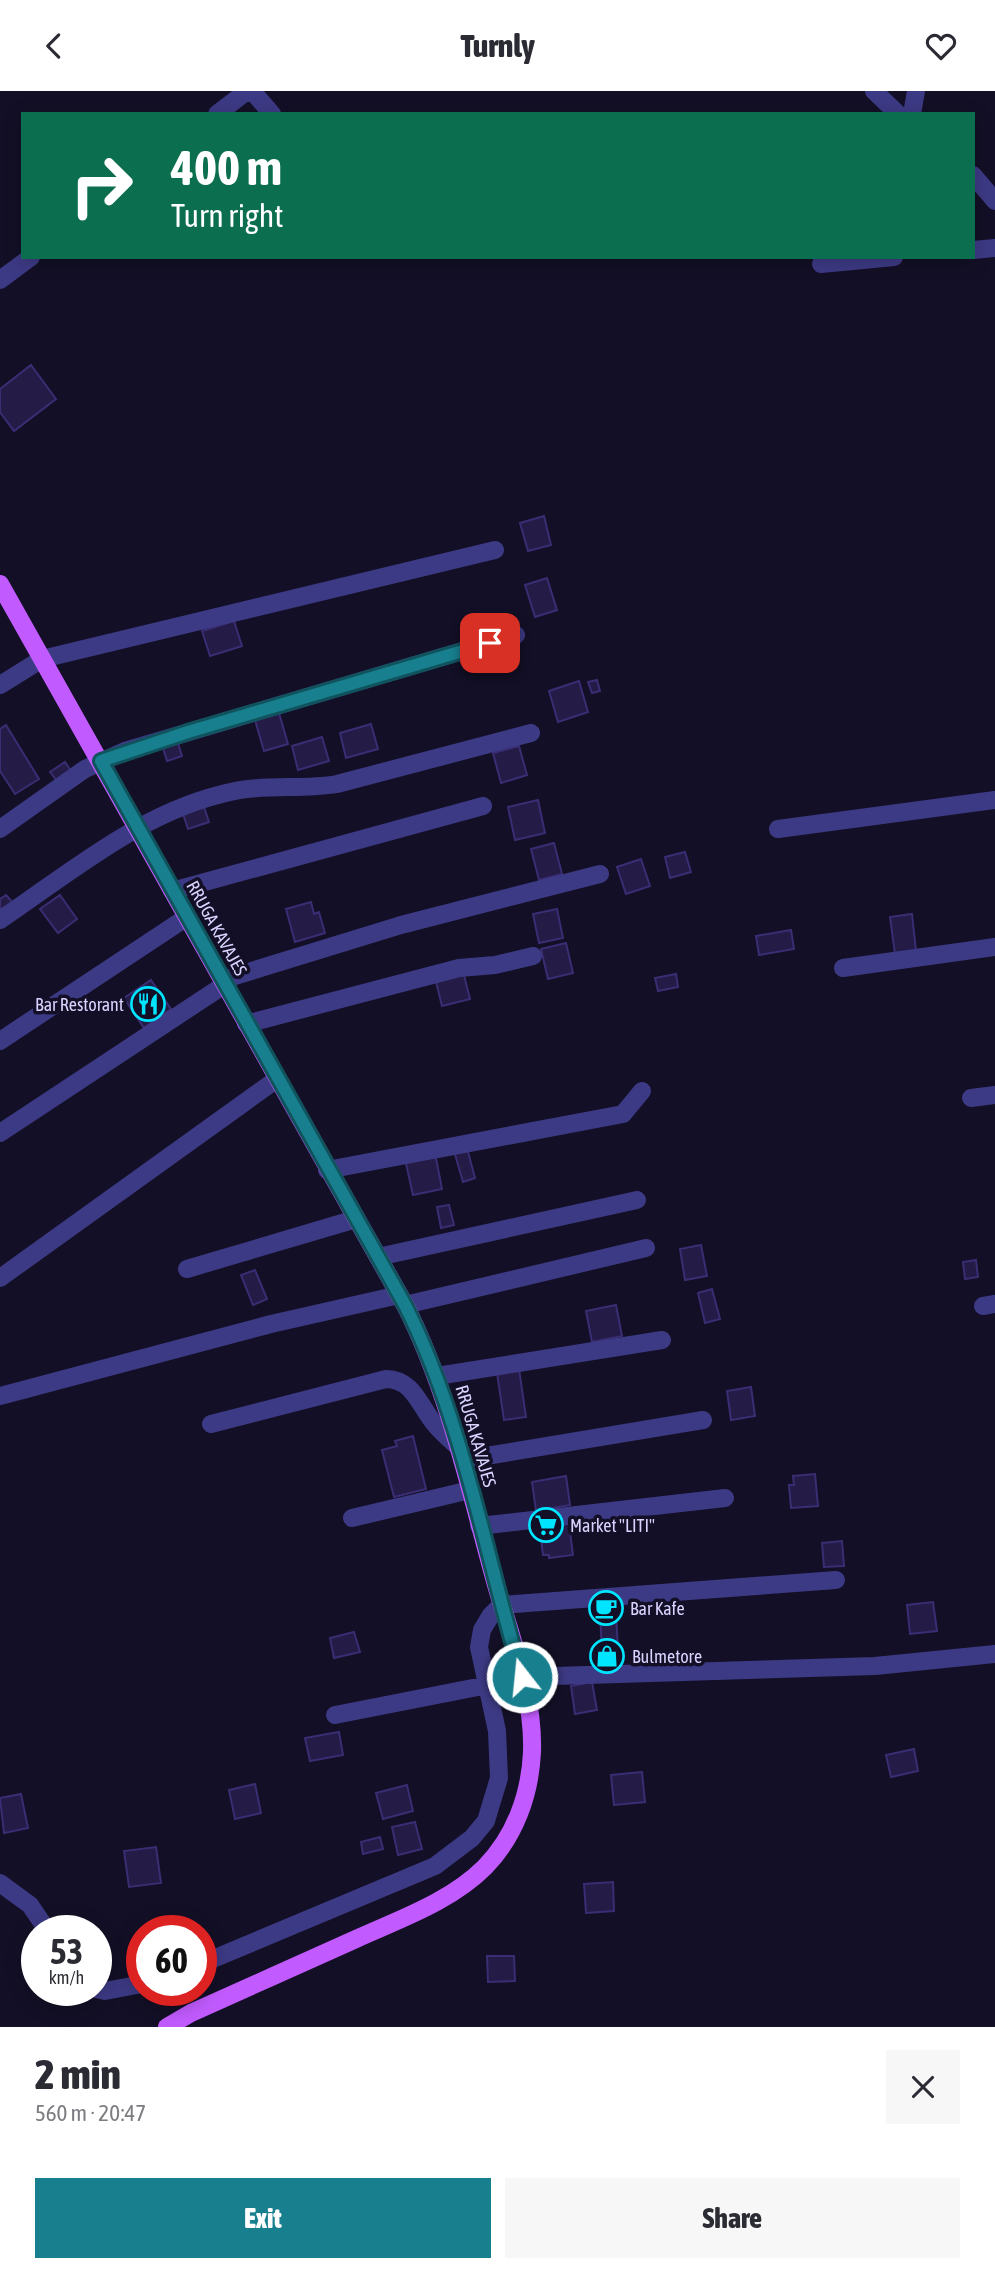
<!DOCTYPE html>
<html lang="en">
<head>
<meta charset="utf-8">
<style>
  body { margin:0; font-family:"Asap Condensed",sans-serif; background:#f7f7f7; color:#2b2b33; height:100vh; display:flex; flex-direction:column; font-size:26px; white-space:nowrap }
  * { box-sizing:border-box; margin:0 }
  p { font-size:23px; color:#7c7c81 }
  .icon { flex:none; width:38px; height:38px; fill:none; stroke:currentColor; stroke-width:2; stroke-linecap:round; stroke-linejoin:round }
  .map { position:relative; height:1936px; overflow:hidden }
  .sheet { display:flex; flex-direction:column; background:#fff; flex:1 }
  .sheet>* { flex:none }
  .hud { position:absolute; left:21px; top:21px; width:954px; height:147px; border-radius:0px; box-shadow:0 4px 18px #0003; background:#0b6e4f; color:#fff; overflow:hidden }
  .speed { position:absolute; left:21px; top:1824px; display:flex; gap:14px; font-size:35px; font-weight:700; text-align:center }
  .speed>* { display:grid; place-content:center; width:91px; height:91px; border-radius:50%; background:#fff; box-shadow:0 4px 18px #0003; line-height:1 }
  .speed small { font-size:18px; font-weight:400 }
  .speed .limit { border:10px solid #d22; background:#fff; color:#111 }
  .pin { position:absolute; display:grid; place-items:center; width:60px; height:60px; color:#fff; margin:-30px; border-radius:14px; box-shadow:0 4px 10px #0006 }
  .me { position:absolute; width:77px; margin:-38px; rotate:344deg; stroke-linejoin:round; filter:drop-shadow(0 0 5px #0008) }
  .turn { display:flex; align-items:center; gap:24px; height:147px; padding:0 35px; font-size:32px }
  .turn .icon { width:91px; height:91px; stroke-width:2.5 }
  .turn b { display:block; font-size:49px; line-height:60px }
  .round { display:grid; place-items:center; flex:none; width:74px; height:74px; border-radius:0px; background:#f7f7f7 }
  .head { display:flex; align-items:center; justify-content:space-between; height:119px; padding:0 35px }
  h1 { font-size:42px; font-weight:800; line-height:52px }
  .action { display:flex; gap:14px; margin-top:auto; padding:14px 35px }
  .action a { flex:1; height:80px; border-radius:0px; background:#187f8f; color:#fff; font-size:28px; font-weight:800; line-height:80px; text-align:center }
  .action a+a { background:#f7f7f7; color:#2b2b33 }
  header { display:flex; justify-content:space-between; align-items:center; height:91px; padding:0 35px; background:#fff; font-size:32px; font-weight:800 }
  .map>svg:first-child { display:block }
</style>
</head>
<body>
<header><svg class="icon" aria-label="back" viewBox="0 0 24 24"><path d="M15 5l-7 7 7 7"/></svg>Turnly<svg class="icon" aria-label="heart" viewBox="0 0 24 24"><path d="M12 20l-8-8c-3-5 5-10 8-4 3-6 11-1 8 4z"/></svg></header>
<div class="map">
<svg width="995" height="1936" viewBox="0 0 995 1936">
  <rect width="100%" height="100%" fill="#130f26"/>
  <path fill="#241b47" stroke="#3b2d73" stroke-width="2" d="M31,274l25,34 -42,32 -14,-19v-23z
    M544,425l7,29 -23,6 -8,-28z
    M547,487l10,32 -22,7 -10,-32z
    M234,530l8,25 -32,10 -8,-25z
    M597,589l3,11 -8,2 -4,-11z
    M579,590l9,31 -30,10 -9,-31z
    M279,622l9,31 -24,7 -9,-31z
    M371,633l7,25 -32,9 -6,-25z
    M6,634l33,54 -24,15 -15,-23v-42z
    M322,646l7,24 -31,9 -6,-24z
    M177,649l5,16 -15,5 -5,-16z
    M519,655l8,29 -26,8 -8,-30z
    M65,671l6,9 -14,10 -7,-9z
    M538,709l7,33 -30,7 -7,-33z
    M203,713l6,18 -21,7 -6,-18z
    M554,752l8,31 -23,6 -8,-31z
    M685,761l6,20 -21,6 -5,-21z
    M641,768l9,27 -24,8 -9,-27z
    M6,804l7,8 -13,7v-11z
    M60,804l17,24 -19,14 -18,-24z
    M311,811l3,12 5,-2 6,21 -30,9 -9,-33z
    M557,818l6,29 -24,5 -6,-29z
    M912,823l4,37 -21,3 -5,-37z
    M791,839l3,19 -35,6 -3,-19z
    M566,852l7,30 -25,6 -7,-30z
    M463,880l7,28 -28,7 -7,-28z
    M676,883l2,13 -20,4 -3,-13z
    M151,889l20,29 -27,19 -20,-30z
    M467,1057l8,30 -12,4 -9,-31z
    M435,1062l7,36 -29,6 -8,-36z
    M449,1114l5,20 -13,3 -4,-21z
    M701,1154l6,31 -22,4 -5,-31z
    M976,1169l2,17 -13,2 -2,-17z
    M255,1179l12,29 -14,6 -12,-30z
    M712,1198l8,30 -15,4 -7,-30z
    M616,1214l6,31 -30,6 -6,-31z
    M519,1278l7,48 -22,3 -7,-47z
    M751,1296l4,29 -24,4 -4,-29z
    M413,1345l13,53 -32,8 -12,-47 15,-4 -2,-5z
    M815,1383l3,32 -27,2 -2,-23h5l-1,-9z
    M566,1385l4,29 -34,6 -4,-29z
    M568,1425l5,39 -24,3v-3h-6l-4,-32z
    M842,1450l2,25 -20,1 -2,-24z
    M615,1510l4,61 -16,1 -4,-61z
    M933,1511l4,29 -27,3 -3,-29z
    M354,1541l6,20 -26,6 -4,-20z
    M592,1591l5,28 -22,4 -4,-28z
    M339,1641l4,23 -33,6 -5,-23z
    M914,1658l4,22 -27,6 -5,-22z
    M642,1681l3,30 -31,3 -3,-30z
    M255,1693l6,29 -26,6 -6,-29z
    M407,1694l6,26 -30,8 -7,-26z
    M21,1703l7,34 -24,5 -4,-35z
    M415,1731l7,27 -24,6 -6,-28z
    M380,1746l3,12 -20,5 -2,-12z
    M156,1756l5,36 -32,4 -5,-36z
    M613,1791l1,29 -28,2 -2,-29z
    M487,1865h27l1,25 -27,1z"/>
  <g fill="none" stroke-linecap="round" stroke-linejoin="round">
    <path stroke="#3d3a85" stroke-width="18" d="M252,0l20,23
      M874,0l24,23
      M217,23l30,-23
      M912,23l4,-23
      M973,84l22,26
      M973,159l22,-2
      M821,173l73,-7
      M0,189l31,-23
      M0,594l42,-26 453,-109
      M0,738l85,-60 40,-18 391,-116
      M778,738l217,-29
      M172,800l311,-85
      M0,829c74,-50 145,-111 235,-129 33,-7 68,-1 102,-7l194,-51
      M843,877l152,-21
      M222,889l179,-55 199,-51
      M246,933l213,-56 36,-3 38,-9
      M0,950l187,-124
      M971,1007l24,-3
      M0,1042l224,-148
      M327,1079l296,-56 19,-23
      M378,1166l259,-57
      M187,1178l169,-50
      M0,1187l277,-199
      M405,1214l241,-57
      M983,1215l12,-2
      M437,1285l225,-36
      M0,1305l271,-72 128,-29
      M211,1333l175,-45c26,0 33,25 47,43 7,9 16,17 24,24
      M462,1369l241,-40
      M352,1427l118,-28
      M479,1435l246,-28
      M522,1586l353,-11 120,-12
      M335,1624l153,-30
      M0,1792l30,22 17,25
      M201,1873l234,-98 37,-28 14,-17 13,-43 -2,-47 -18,-84 3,-17 9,-15 10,-10 335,-25
      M96,1898l9,2 37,-7"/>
    <path stroke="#c25bff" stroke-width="18" d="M0,493l405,721c44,87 64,183 90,276 15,55 39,113 37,171 -2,43 -17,84 -47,115 -35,35 -85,52 -129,72 -55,25 -110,49 -165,74l-24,14"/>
  </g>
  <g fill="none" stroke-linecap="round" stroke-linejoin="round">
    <g stroke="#10535d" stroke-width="18">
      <path id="route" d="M490,552l-302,89 -87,29 304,544c58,115 80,248 117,372"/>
    </g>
    <use href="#route" stroke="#187f8f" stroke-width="12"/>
  </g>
  <defs>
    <g id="restaurant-ring" transform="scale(1.75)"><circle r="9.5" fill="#130f26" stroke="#00e5ff" stroke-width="1.5"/><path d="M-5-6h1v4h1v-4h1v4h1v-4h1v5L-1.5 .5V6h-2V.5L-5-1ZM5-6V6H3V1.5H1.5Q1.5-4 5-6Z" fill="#00e5ff"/></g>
    <g id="supermarket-ring" transform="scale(1.75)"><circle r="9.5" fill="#130f26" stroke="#00e5ff" stroke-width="1.5"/><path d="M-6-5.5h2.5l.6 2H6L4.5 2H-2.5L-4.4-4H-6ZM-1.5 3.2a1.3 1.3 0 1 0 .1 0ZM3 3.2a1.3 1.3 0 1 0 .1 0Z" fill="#00e5ff"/></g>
    <g id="cafe-ring" transform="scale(1.75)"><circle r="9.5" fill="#130f26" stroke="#00e5ff" stroke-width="1.5"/><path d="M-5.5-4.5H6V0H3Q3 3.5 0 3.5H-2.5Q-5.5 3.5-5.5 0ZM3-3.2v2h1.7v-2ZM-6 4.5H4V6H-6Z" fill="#00e5ff"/></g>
    <g id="shop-ring" transform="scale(1.75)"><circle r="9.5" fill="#130f26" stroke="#00e5ff" stroke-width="1.5"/><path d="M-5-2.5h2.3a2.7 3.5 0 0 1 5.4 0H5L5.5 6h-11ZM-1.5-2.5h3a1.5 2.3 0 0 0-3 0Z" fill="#00e5ff"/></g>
  </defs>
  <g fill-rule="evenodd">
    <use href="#restaurant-ring" x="148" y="913"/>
    <use href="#supermarket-ring" x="546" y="1434"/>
    <use href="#cafe-ring" x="606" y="1517"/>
    <use href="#shop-ring" x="607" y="1565"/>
  </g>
  <g text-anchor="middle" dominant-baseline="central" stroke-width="7" stroke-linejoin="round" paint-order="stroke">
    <g font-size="18" fill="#d9d4ff" stroke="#130f26">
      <text transform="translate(217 837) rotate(61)">RRUGA KAVAJES</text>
      <text transform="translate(476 1345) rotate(74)">RRUGA KAVAJES</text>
    </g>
    <g font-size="18" fill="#d9d4ff" stroke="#130f26" text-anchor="start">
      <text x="124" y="913" text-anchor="end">Bar Restorant</text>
      <text x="570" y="1434">Market "LITI"</text>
      <text x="630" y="1517">Bar Kafe</text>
      <text x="632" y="1565">Bulmetore</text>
    </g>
  </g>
</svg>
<div class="speed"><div>53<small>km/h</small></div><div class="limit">60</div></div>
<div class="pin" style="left:490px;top:552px;background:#d93025"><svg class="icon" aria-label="arrive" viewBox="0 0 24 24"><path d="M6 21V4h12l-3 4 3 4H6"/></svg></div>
<svg class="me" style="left:522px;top:1586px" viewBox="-20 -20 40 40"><circle r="17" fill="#187f8f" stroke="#fff" stroke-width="3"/><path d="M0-11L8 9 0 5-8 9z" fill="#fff"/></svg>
<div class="hud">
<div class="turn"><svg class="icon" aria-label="right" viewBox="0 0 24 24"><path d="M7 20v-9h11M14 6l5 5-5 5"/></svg><div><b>400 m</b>Turn right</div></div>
</div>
</div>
<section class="sheet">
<div class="head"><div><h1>2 min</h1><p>560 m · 20:47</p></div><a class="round"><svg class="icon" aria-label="close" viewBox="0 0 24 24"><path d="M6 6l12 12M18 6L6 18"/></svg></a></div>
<div class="action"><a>Exit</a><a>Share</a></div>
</section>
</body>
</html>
